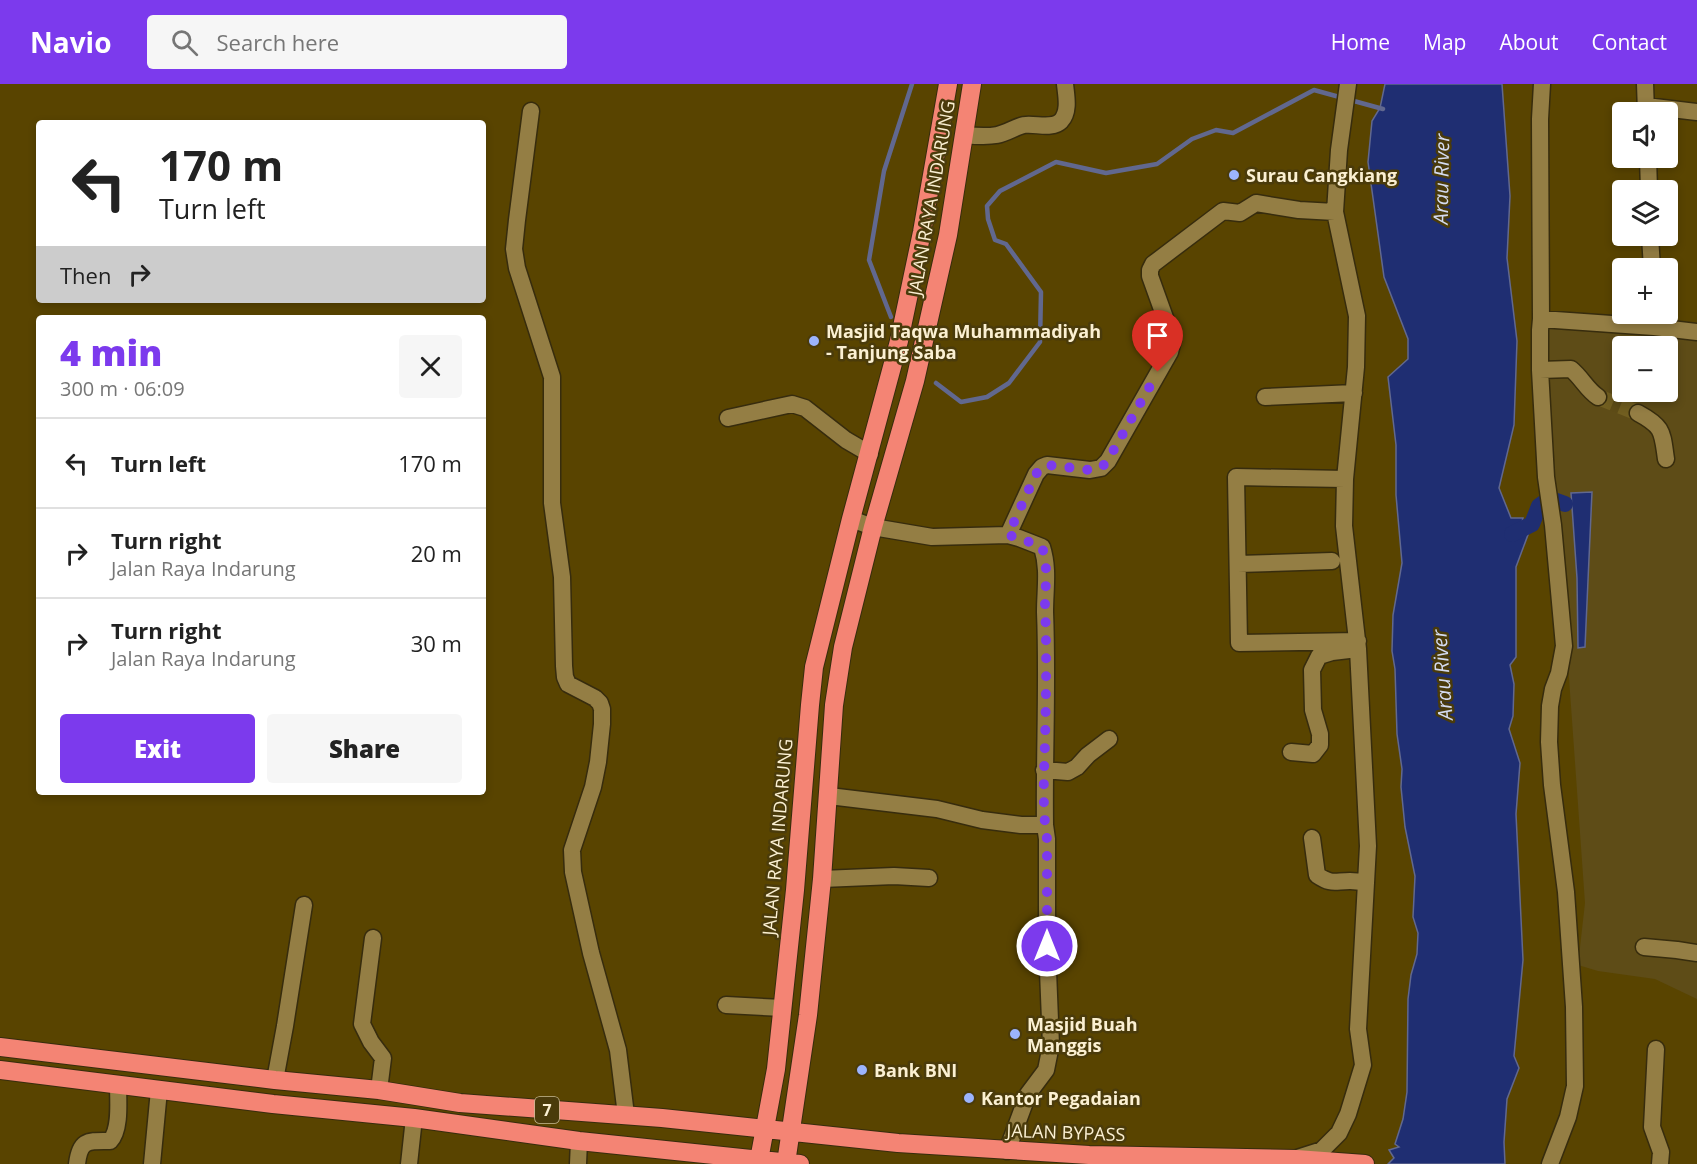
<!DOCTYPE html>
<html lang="en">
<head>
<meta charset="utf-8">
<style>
  body { margin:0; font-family:"Open Sans",sans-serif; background:#f6f6f6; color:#222; height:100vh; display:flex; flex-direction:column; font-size:22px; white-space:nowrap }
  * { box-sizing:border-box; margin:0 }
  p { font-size:20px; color:#767676 }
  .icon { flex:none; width:33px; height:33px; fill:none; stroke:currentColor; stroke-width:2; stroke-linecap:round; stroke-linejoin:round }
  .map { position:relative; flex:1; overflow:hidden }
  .details { position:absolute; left:36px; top:231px; width:450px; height:480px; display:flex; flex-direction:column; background:#fff; border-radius:6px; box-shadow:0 3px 9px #0003 }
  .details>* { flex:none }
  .top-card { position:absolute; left:36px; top:36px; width:450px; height:183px; border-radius:6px; box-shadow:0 3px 9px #0003; background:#fff; color:#222; overflow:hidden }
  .fabs { position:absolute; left:1612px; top:18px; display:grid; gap:12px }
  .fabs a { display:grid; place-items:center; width:66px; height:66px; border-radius:6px; background:#fff; box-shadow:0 3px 9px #0003; font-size:30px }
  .pin { position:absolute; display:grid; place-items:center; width:51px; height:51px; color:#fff; margin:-62px -26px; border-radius:50% 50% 50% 0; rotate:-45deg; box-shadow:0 0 6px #0007 }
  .pin .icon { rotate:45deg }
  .me { position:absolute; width:66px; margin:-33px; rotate:0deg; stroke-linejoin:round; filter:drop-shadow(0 0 4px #0008) }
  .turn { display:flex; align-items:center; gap:21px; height:126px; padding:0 24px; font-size:27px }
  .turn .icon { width:78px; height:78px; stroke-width:2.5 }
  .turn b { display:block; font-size:42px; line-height:51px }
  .then { display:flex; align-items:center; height:57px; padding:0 24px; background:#0003; gap:12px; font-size:22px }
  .round { display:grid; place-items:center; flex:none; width:63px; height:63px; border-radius:6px; background:#f6f6f6 }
  .summary { display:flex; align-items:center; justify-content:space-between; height:102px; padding:0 24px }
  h1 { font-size:36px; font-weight:800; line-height:45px; color:#7c3aed }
  .cta { display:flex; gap:12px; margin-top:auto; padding:12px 24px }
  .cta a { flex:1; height:69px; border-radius:6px; background:#7c3aed; color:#fff; font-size:24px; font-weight:800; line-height:69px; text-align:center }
  .cta a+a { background:#f6f6f6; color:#222 }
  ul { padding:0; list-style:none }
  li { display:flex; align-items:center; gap:18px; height:90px; padding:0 24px; border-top:2px solid #e0e0e0 }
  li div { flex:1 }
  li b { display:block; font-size:22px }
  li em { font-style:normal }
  header { display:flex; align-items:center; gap:36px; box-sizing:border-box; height:84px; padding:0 30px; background:#7c3aed; color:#fff }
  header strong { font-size:28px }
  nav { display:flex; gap:33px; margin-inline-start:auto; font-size:21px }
  .search { width:420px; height:54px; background:#f6f6f6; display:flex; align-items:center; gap:15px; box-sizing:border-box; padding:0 21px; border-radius:6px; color:#767676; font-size:22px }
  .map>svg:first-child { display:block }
</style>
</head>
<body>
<header>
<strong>Navio</strong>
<div class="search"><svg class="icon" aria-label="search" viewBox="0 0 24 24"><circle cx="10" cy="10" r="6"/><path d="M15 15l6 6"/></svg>Search here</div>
<nav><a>Home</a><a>Map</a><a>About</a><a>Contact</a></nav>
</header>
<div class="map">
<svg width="1697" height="1080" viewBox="0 0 1697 1080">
  <rect width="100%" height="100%" fill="#594400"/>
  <path fill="#5e4c17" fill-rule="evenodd" d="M1544,242l153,9v664l-42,-20 -57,-8 -20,-6 7,-62zM1623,262h45v46h-45z"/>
  <path fill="#1f2e72" stroke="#61688f" stroke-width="1.5" d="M1385,0h117l8,112 -3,62 10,83 -3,84 -15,63 12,30h12l-3,11 12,-5 -16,43v90l-6,8 4,19 -1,32 -4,13 11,34 -4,51 7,146 -9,96 5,12 -12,31 -3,43 1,22h-117l6,-6 -5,-8 10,-3 -4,-3 8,-25 4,-27 1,-93 3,-24 6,-21 1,-21 -5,-16 2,-41 -10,-49 -4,-40 1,-18 -5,-35 -2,-65 -3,-18 1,-36 9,-52 -6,-68v-50l-8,-68 20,-18v-20l-24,-62 -16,-115 4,-41 8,-13z
    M1592,408l-7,155 -7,1 -1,-70 -6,-85z"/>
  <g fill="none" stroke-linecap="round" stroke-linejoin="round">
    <path stroke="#61688f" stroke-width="4.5" d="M891,233l-22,-57 15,-89 28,-87
      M936,299l25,19 26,-5 22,-14 31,-41 1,-50 -35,-48 -11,-4 -7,-21 -1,-13 13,-15 56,-29 50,11 51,-9 35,-25 24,-9 17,3 81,-43 69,19"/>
    <path stroke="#1f2e72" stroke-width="16" d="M1551,415l14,5
      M1512,450l20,-10 7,-18 7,-5"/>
    <path stroke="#715e20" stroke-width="16" stroke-dasharray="16 8" stroke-linecap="butt" d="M1598,313l40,16"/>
    <g stroke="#372c0d" stroke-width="19">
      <path id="minor" d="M1542,0l-2,35 1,200 -1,11v40l6,107 7,48 11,121 -5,27 -6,16 -3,17 -1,36 3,43 14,107 8,115 1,79 -7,31 -18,47
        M1645,0l1,28
        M1646,22l51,6
        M531,27l-14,109 -3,29 3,19 35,109v126l10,74 2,89 1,11 3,7 27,14 5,5 2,6v15l-4,38 -5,25 -21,63 1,22 18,81 27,97 8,65
        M964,51c12,1 22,2 33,0 10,-2 18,-8 27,-10 11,-2 28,5 37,-4 9,-10 5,-26 4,-37
        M1648,74l1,32
        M1650,152l2,32
        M1541,235l113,8 -1,-13
        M1654,243l43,5
        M1540,286l31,-1c11,9 16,21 27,28
        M1265,313l89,-4
        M1638,329c26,14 24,19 28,46
        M728,334l64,-14 13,4 41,32 24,14
        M1345,395l-109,-2 3,166 119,-2
        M851,435l22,8 59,10 76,-2 28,-61 6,-7 5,-2 43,5 11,-2 7,-7 62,-109 3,-12 -23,-64v-6l3,-6 70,-53 17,2 16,-10 43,7 36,2
        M1238,480l94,-3
        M1291,668l22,2 7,-9v-11l-7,-24 -1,-40 7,-14 13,-4 17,-2
        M1044,686l24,2 9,-5 11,-12 21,-16
        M829,712l108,13 45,11 39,5h24
        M1312,754l5,37c15,10 17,6 33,6 5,0 11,1 16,2
        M822,795l72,-3 35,2
        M373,854l-11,86 9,18 12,16 -4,32
        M1644,863l33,3 20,3
        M726,921l57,3
        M1656,965l-4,78 9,25 -1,12
        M275,996l10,-54 19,-121
        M1007,1067l21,-57 18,-24 5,-25 -4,-99v-107l-2,-14c-1,-71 3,-142 0,-213 0,-23 4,-43 -3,-65l-23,-9 -11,-3
        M1297,1074l25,-8 17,-17 9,-19 15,-49 -5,-36 10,-183 -10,-197 -14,-123 1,-47 11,-112 1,-51 -22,-104 4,-62 9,-66
        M77,1080c3,-25 11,-23 33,-23 11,-11 8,-41 8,-56
        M152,1080l7,-74
        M409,1080l5,-46
        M578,1080l1,-23"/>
    </g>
    <g stroke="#372c0d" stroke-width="20">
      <path id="highway" d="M0,963l275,33 104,10 81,13 202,15 236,25 191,12 207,4 69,5
        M0,986l273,34 141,14 165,23 221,23
        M759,1076l17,-91 19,-179 15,-185 4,-38 37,-148 48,-178 23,-109 26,-148
        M786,1079l22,-148 14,-136 12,-174 9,-58 30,-120 42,-146 33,-146 24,-151"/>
    </g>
    <use href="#minor" stroke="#947e44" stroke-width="16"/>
    <use href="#highway" stroke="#f48474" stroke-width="18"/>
  </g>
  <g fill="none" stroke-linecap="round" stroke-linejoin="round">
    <path stroke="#7c3aed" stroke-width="10" stroke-dasharray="0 18" d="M1047,862v-107c-5,-31 -3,-64 -2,-96 1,-46 2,-91 0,-137 0,-21 4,-37 -3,-59l-23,-9 -11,-3 28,-61 6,-7 5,-2 43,5 11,-2 7,-8 50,-88"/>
  </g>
  <g fill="#9cb4fd" stroke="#4a3b0b" stroke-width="2">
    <circle cx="1234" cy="91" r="6"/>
    <circle cx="814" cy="257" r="6"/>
    <circle cx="1015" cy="950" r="6"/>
    <circle cx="862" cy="986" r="6"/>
    <circle cx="969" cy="1014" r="6"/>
  </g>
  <g text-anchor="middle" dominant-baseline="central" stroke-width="5" stroke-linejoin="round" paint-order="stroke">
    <rect fill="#4a3b0b" stroke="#c6ba96" stroke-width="1.5" x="535" y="1013" width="24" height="26" rx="4.5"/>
    <g font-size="16" font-weight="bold" fill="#fbf0d2">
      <text x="547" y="1026">7</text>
    </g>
    <g font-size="18" font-weight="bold" fill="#fbf0d2" stroke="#4a3b0b" text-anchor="start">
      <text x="1246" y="91">Surau Cangkiang</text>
      <text x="826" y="247">Masjid Taqwa Muhammadiyah<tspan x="826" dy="21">- Tanjung Saba</tspan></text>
      <text x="1027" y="940">Masjid Buah<tspan x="1027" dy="21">Manggis</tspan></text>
      <text x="874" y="986">Bank BNI</text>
      <text x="981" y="1014">Kantor Pegadaian</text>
    </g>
    <g font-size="18" fill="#fbf0d2" stroke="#4a3b0b">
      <text transform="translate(931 114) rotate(-80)">JALAN RAYA INDARUNG</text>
      <text transform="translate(777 753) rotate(-85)">JALAN RAYA INDARUNG</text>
      <text transform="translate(1066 1048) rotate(2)">JALAN BYPASS</text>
    </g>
    <g font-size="20" font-style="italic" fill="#d4dbf0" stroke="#4a3b0b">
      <text transform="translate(1441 95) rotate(-89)">Arau River</text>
      <text transform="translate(1442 591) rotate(-94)">Arau River</text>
    </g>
  </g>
</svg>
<div class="fabs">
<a><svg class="icon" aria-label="sound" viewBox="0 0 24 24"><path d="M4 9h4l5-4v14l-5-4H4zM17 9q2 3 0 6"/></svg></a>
<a><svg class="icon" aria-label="layers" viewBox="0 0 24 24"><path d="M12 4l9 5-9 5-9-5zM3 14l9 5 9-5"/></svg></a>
<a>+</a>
<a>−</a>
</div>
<div class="pin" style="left:1158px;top:288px;background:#d93025"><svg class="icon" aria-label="arrive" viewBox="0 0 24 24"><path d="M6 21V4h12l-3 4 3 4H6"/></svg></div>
<svg class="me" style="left:1047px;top:862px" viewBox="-20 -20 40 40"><circle r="17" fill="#7c3aed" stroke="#fff" stroke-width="3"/><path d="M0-11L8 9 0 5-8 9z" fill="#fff"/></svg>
<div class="top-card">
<div class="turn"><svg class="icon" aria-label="left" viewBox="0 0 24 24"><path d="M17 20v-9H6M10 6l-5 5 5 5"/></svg><div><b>170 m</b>Turn left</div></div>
<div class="then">Then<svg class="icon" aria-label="right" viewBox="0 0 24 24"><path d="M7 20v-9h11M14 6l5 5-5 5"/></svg></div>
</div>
<section class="details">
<div class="summary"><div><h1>4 min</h1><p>300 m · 06:09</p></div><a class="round"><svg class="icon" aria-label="close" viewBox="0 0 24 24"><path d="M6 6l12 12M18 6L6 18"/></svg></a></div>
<ul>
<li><svg class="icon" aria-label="left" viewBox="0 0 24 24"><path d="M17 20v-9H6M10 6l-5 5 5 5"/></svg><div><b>Turn left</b></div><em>170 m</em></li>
<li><svg class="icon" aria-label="right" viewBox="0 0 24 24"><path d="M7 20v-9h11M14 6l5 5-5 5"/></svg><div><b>Turn right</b><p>Jalan Raya Indarung</p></div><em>20 m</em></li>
<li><svg class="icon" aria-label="right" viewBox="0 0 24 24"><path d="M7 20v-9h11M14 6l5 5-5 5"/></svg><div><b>Turn right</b><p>Jalan Raya Indarung</p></div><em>30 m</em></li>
</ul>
<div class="cta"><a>Exit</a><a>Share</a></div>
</section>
</div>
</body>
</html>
